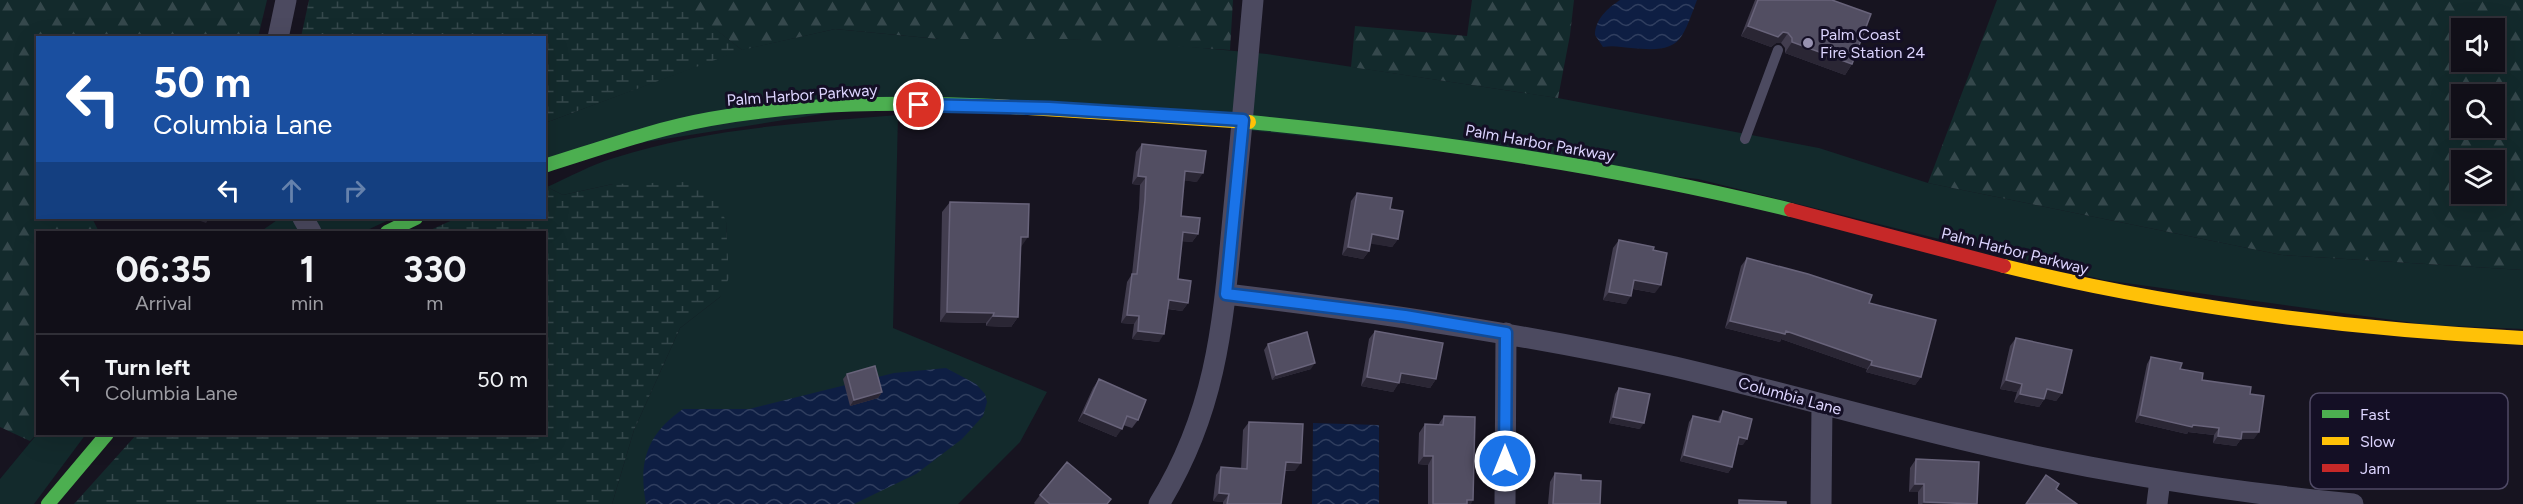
<!DOCTYPE html>
<html lang="en">
<head>
<meta charset="utf-8">
<style>
  body { margin:0; font-family:Figtree,sans-serif; background:#1a1821; color:#f1f3f6; height:100vh; display:flex; flex-direction:column; font-size:22px; white-space:nowrap }
  * { box-sizing:border-box; margin:0 }
  p { font-size:20px; color:#9c9ca2 }
  .icon { flex:none; width:33px; height:33px; fill:none; stroke:currentColor; stroke-width:2; stroke-linecap:round; stroke-linejoin:round }
  .map { position:relative; flex:1; overflow:hidden }
  .side { position:absolute; left:36px; top:231px; width:510px; height:204px; display:flex; flex-direction:column; background:#110f18; border-radius:0px; box-shadow:0 6px 24px #0002,0 0 0 2px #302f37 }
  .side>* { flex:none }
  .guide { position:absolute; left:36px; top:36px; width:510px; height:183px; border-radius:0px; box-shadow:0 6px 24px #0002,0 0 0 2px #302f37; background:#1a4fa0; color:#fff; overflow:hidden }
  .controls { position:absolute; left:2451px; top:18px; display:grid; gap:12px }
  .controls a { display:grid; place-items:center; width:54px; height:54px; border-radius:0px; background:#110f18; box-shadow:0 6px 24px #0002,0 0 0 2px #302f37; font-size:30px }
  .pin { position:absolute; display:grid; place-items:center; width:51px; height:51px; color:#fff; margin:-26px; border:3px solid #fff; border-radius:50%; box-shadow:0 2px 6px #0007 }
  .me { position:absolute; width:66px; margin:-33px; rotate:0deg; stroke-linejoin:round; filter:drop-shadow(0 0 4px #0008) }
  .turn { display:flex; align-items:center; gap:21px; height:126px; padding:0 18px; font-size:27px }
  .turn .icon { width:78px; height:78px; stroke-width:2.5 }
  .turn b { display:block; font-size:42px; line-height:51px }
  .lanes { display:flex; align-items:center; height:57px; padding:0 18px; background:#0003; justify-content:center; gap:30px; direction:ltr }
  .lanes .off { opacity:.35 }
  .eta { display:flex; justify-content:space-evenly; align-items:center; height:102px; text-align:center }
  .eta b { font-size:36px; font-weight:700; line-height:42px }
  ul { padding:0; list-style:none }
  li { display:flex; align-items:center; gap:18px; height:90px; padding:0 18px; border-top:2px solid #302f37 }
  li div { flex:1 }
  li b { display:block; font-size:22px }
  li em { font-style:normal }
  .map>svg:first-child { display:block }
</style>
</head>
<body>
<div class="map">
<svg width="2523" height="504" viewBox="0 0 2523 504">
  <defs>
    <pattern id="forest-firs" width="22" height="20" patternUnits="userSpaceOnUse" patternTransform="scale(1.5)"><rect width="22" height="20" fill="#132a2c"/><path d="M5 1l3.5 6h-7zM16 11l3.5 6h-7z" fill="#35484c"/></pattern>
    <pattern id="wetland-marsh" width="20" height="14" patternUnits="userSpaceOnUse" patternTransform="scale(1.5)"><rect width="20" height="14" fill="#132a2c"/><path d="M1 5h8M5 5V1M11 12h8M15 12V8" fill="none" stroke="#35484c"/></pattern>
    <pattern id="water-waves" width="16" height="10" patternUnits="userSpaceOnUse" patternTransform="scale(1.5)"><rect width="16" height="10" fill="#0e1e43"/><path d="M0 5q4-4 8 0t8 0" fill="none" stroke="#303e5f"/></pattern>
  </defs>
  <rect width="100%" height="100%" fill="#171420"/>
  <path fill="#132a2c" d="M835,29l104,10h128l61,2 139,13 291,44 261,50 109,35 354,72 241,15v59l-94,-4 -325,-45 -406,-101 -763,-83 -390,62v-35l195,-73z
    M898,115l-5,213 154,64 -27,50 -62,62h-346l22,-74 46,-102 40,-31 7,-48 -1,-27 -113,-38 -50,11 -16,-8c22,-10 44,-22 67,-29 92,-30 189,-35 284,-43z
    M280,218h113l-30,14h-103z
    M38,433l48,1 -52,70h-34v-25z"/>
  <path fill="url(#forest-firs)" fill-rule="evenodd" d="M0,0h267l-9,37 -220,1v180h54l7,14h-61v201l-8,8 -30,-14z
    M685,0h548l-3,50 -163,-11h-128l-104,-10 -93,21 -58,-45z
    M1472,0h102l-4,35 -12,63 -207,-31 4,-41 112,10z
    M1997,0h526v270l-241,-15 -354,-72zM2462,28h32v34h-32zM2462,94h32v34h-32zM2462,160h32v34h-32z"/>
  <path fill="url(#wetland-marsh)" d="M309,0h376v5l57,45 -197,73 -1,-85 -243,-1z
    M687,182l15,2 15,14 9,24 3,56 -9,19 -40,31 -46,102 -22,74h-538l63,-70h407v-202h-118l31,-14h87l1,-30 2,-1 16,8 50,-11z"/>
  <path fill="url(#water-waves)" d="M1620,0h77c-16,43 -17,53 -66,48 -10,-1 -18,-3 -28,-1l-8,-12c0,-16 13,-27 25,-35z
    M946,368l30,16 9,10 2,8 -4,14 -21,23 -46,35 -62,30h-208c-8,-42 1,-70 37,-95h66l145,-36z
    M1313,423l66,2v79h-67z"/>
  <g fill="none" stroke-linecap="round" stroke-linejoin="round">
    <path stroke="#4c4a60" stroke-width="10" d="M1745,139l33,-89"/>
    <path stroke="#4c4a60" stroke-width="21" d="M278,38l8,-38
      M303,218l8,14
      M1226,294c151,18 300,40 449,73 107,25 212,56 319,80 118,27 238,45 359,57
      M1159,504c58,-94 64,-181 74,-287 7,-72 14,-145 20,-217
      M1505,504l1,-171
      M1821,504l1,-100
      M2157,504l3,-24"/>
    <path stroke="#4caf50" stroke-width="14" d="M1249,122c183,18 364,44 542,88
      M544,166c55,-17 110,-37 166,-47 95,-17 191,-17 286,-13
      M387,232l29,-14
      M48,504l59,-70"/>
    <path stroke="#ffc107" stroke-width="14" d="M996,106l253,16
      M2004,266c171,42 343,63 519,72"/>
    <path stroke="#c62828" stroke-width="14" d="M1791,210l213,56"/>
  </g>
  <path fill="#423d4f" d="M1755,0h77l20,64 -7,11 -60,-22v-5l-4,-5h-5l-5,4 -30,-11z
    M1142,144l55,38 -13,-2 -3,36 17,18 -6,8 -10,-1 -4,38 10,24 -6,8 -14,-2 -9,33 -27,-3 2,-15 -13,-1 6,-41 5,-8 7,-66 1,-23 -8,-1 4,-32z
    M1357,193l41,46 -6,8 -21,-4 -2,8 -6,8 -21,-4 9,-54z
    M950,202l71,45 -3,70 -7,10 -25,-1v-3l-46,-1 2,-110z
    M1619,240l34,10 2,43 -22,-4 -7,15 -23,-4 10,-52z
    M1747,258l122,45 52,74 -6,8 -49,-13 1,-3 -86,-30 -1,3 -55,-14 16,-62z
    M1375,331l61,48 -6,9 -31,-6 -6,10 -32,-6 8,-47z
    M2016,338l46,55 -6,8 -11,-3 -6,9 -25,-5 3,-10 -17,-3 10,-43z
    M1268,344l43,25 -39,11 -8,-30z
    M2151,357l29,12 22,11 48,14 4,45h-13l-5,7 -23,-3 1,-8 -26,-3 -1,2 -52,-12 12,-58z
    M847,374l35,18 -4,6 -28,8 -7,-27z
    M1099,379l39,41 -6,8 -9,-3 -7,12 -38,-16 15,-33z
    M1619,388l21,41 -31,-6 6,-29z
    M2350,397l37,51 -23,-2v2l-6,8 -20,-3 6,-48z
    M1723,411l20,34 -6,-1 -5,23 -4,6 -48,-12 9,-39 4,-6 25,6 1,-5z
    M1444,416l27,88h-43v-39l-10,-1 1,-31 6,-9 13,1z
    M1249,422l46,49h-10l-4,33h-58v-2l-10,-1 3,-26 5,-8 20,2 2,-39z
    M1916,459l61,45h-59v-12h-9l1,-24z
    M1555,473l26,7 19,24h-52l2,-22z
    M1040,495l71,4 -4,5h-72l-1,-1z"/>
  <path fill="#2a2634" d="M1748,26l35,6 5,1 -7,10h-5l-5,4 -30,-11z
    M1792,42l60,22 -7,11 -60,-22z
    M1185,171l18,2 -6,9 -17,-2z
    M1138,176l8,1 -6,8 -8,-1z
    M192,218h10l6,2 -2,3z
    M1183,232l15,2 -6,8 -15,-1z
    M1372,234l26,5 -6,8 -26,-4z
    M1021,237h7l-7,10z
    M1348,247l21,4 -6,8 -21,-4z
    M1634,280l27,5 -6,8 -27,-5z
    M1609,292l22,4 -5,8 -23,-4z
    M1169,300l19,3 -6,8 -19,-3z
    M947,312l47,1 -8,10 -46,-1z
    M1127,315l12,1 -5,8 -13,-1z
    M993,316l25,1 -7,10 -25,-1z
    M1730,321l56,10 86,30 -5,8 -86,-30 -1,3 -55,-14z
    M1138,331l26,3 -5,8 -27,-3z
    M1315,363l-4,6 -39,11 4,-5z
    M1871,365l50,12 -6,8 -49,-13z
    M1401,373l35,6 -6,9 -35,-7z
    M1367,377l32,6 -6,9 -32,-6z
    M2006,380l16,4 -5,8 -17,-3z
    M2047,389l15,4 -6,8 -15,-3z
    M882,392l-4,6 -28,8 4,-6z
    M2020,394l24,5 -5,8 -25,-5z
    M1084,413l38,16 -6,8 -38,-16z
    M2140,415l53,10 26,3 -5,7 -26,-3 -1,2 -52,-12z
    M1613,417l31,6 -4,6 -31,-6z
    M2242,432h17l-5,7h-15h2l-5,7 -23,-3 5,-7z
    M1739,437l8,2 -4,6 -8,-2z
    M2366,437l27,3 -6,8 -27,-3z
    M2344,445l20,3 -6,8 -20,-3z
    M1684,455l48,12 -4,6 -48,-12z
    M1424,456h9l-5,9 -10,-1z
    M1286,462l15,1 -6,8 -15,-1z
    M1915,484h9l-6,8h-9z
    M1219,493l10,1 -6,8 -10,-1z
    M1467,500h6l-2,4h-7z
    M1924,502l53,2h-55z"/>
  <path fill="#524e62" stroke="#68637a" stroke-width="1.5" d="M1758,0h74l39,14 -19,50 -60,-22v-4l-4,-5 -5,-1 -5,5 -30,-11z
    M1142,144l64,7 -3,22 -18,-2 -4,45 19,2 -2,16 -15,-2 -5,47 13,2 -3,22 -19,-3 -5,34 -26,-3 1,-15 -12,-1 5,-41h5l8,-74 1,-23 -8,-1z
    M1357,193l35,5 -2,11 13,2 -5,28 -26,-5 -3,17 -21,-4z
    M950,202l79,2 -1,33h-7l-3,80 -25,-1 1,-3 -47,-1z
    M1619,240l35,7 -1,3 14,3 -6,32 -27,-5 -3,16 -22,-4z
    M1747,258l61,16 64,21 -3,8 67,17 -15,57 -50,-12 1,-4 -86,-30 -1,3 -55,-13z
    M1375,331l68,12 -7,36 -35,-6 -2,10 -32,-6z
    M1307,332l8,31 -39,12 -8,-31z
    M2016,338l56,12 -10,43 -15,-4 -3,10 -24,-5 2,-10 -16,-4z
    M2151,357l31,6 -2,6 23,4 -1,7 49,7 -1,7 14,2 -5,36h-17l-1,7 -23,-3 1,-8 -26,-3 -1,2 -52,-12z
    M875,366l7,26 -28,8 -7,-26z
    M1099,379l47,21 -8,20 -11,-4 -5,13 -38,-16z
    M1619,388l31,6 -6,29 -31,-6z
    M1723,411l29,8 -5,20 -8,-2 -7,30 -48,-12 9,-39 27,6z
    M1444,416l31,1 -2,83h-6v4h-34v-48h-9l1,-32 18,1z
    M1249,422l54,2 -2,39 -15,-1 -5,42h-54l2,-10 -10,-1 2,-26 26,2z
    M1916,459l63,3 -2,42 -53,-2v-18h-9z
    M1067,462l44,37 -4,5h-57l-10,-9z
    M1555,473l26,2v5l20,1 -1,23h-47z
    M2046,475l13,9 -3,5 21,15h-51z
    M1739,500l47,2v2h-47z"/>
  <g fill="none" stroke-linecap="round" stroke-linejoin="round">
    <g stroke="#114b97" stroke-width="15">
      <path id="route" d="M919,105l130,3 194,12 -17,174 179,22 101,17 -1,128"/>
    </g>
    <use href="#route" stroke="#1a73e8" stroke-width="10"/>
  </g>
  <circle fill="#9791b0" stroke="#140f25" stroke-width="2" cx="1808" cy="43" r="6"/>
  <g text-anchor="middle" dominant-baseline="central" stroke-width="6" stroke-linejoin="round" paint-order="stroke">
    <g font-size="16" fill="#dcd4fe" stroke="#140f25" text-anchor="start">
      <text x="1820" y="34">Palm Coast<tspan x="1820" dy="18">Fire Station 24</tspan></text>
    </g>
    <g font-size="16" fill="#dcd4fe" stroke="#140f25">
      <text transform="translate(802 95) rotate(-4)">Palm Harbor Parkway</text>
      <text transform="translate(1540 143) rotate(10)">Palm Harbor Parkway</text>
      <text transform="translate(2015 251) rotate(14)">Palm Harbor Parkway</text>
      <text transform="translate(1790 396) rotate(15)">Columbia Lane</text>
    </g>
  </g>
  <rect x="2310" y="393" width="198" height="96" rx="9" fill="#140f25" stroke="#504a66" stroke-width="1.5"/>
  <rect x="2322" y="410" width="27" height="8" fill="#4caf50"/>
  <rect x="2322" y="437" width="27" height="8" fill="#ffc107"/>
  <rect x="2322" y="464" width="27" height="8" fill="#c62828"/>
  <g font-size="16" fill="#dcd4fe">
    <text x="2360" y="420">Fast</text>
    <text x="2360" y="447">Slow</text>
    <text x="2360" y="474">Jam</text>
  </g>
</svg>
<div class="controls">
<a><svg class="icon" aria-label="sound" viewBox="0 0 24 24"><path d="M4 9h4l5-4v14l-5-4H4zM17 9q2 3 0 6"/></svg></a>
<a><svg class="icon" aria-label="search" viewBox="0 0 24 24"><circle cx="10" cy="10" r="6"/><path d="M15 15l6 6"/></svg></a>
<a><svg class="icon" aria-label="layers" viewBox="0 0 24 24"><path d="M12 4l9 5-9 5-9-5zM3 14l9 5 9-5"/></svg></a>
</div>
<div class="pin" style="left:919px;top:105px;background:#d93025"><svg class="icon" aria-label="arrive" viewBox="0 0 24 24"><path d="M6 21V4h12l-3 4 3 4H6"/></svg></div>
<svg class="me" style="left:1505px;top:461px" viewBox="-20 -20 40 40"><circle r="17" fill="#1a73e8" stroke="#fff" stroke-width="3"/><path d="M0-11L8 9 0 5-8 9z" fill="#fff"/></svg>
<div class="guide">
<div class="turn"><svg class="icon" aria-label="left" viewBox="0 0 24 24"><path d="M17 20v-9H6M10 6l-5 5 5 5"/></svg><div><b>50 m</b>Columbia Lane</div></div>
<div class="lanes"><svg class="icon" aria-label="left" viewBox="0 0 24 24"><path d="M17 20v-9H6M10 6l-5 5 5 5"/></svg><svg class="icon off" aria-label="ahead" viewBox="0 0 24 24"><path d="M12 20V5M6 11l6-6 6 6"/></svg><svg class="icon off" aria-label="right" viewBox="0 0 24 24"><path d="M7 20v-9h11M14 6l5 5-5 5"/></svg></div>
</div>
<section class="side">
<div class="eta">
<div><b>06:35</b><p>Arrival</p></div>
<div><b>1</b><p>min</p></div>
<div><b>330</b><p>m</p></div>
</div>
<ul>
<li><svg class="icon" aria-label="left" viewBox="0 0 24 24"><path d="M17 20v-9H6M10 6l-5 5 5 5"/></svg><div><b>Turn left</b><p>Columbia Lane</p></div><em>50 m</em></li>
</ul>
</section>
</div>
</body>
</html>
